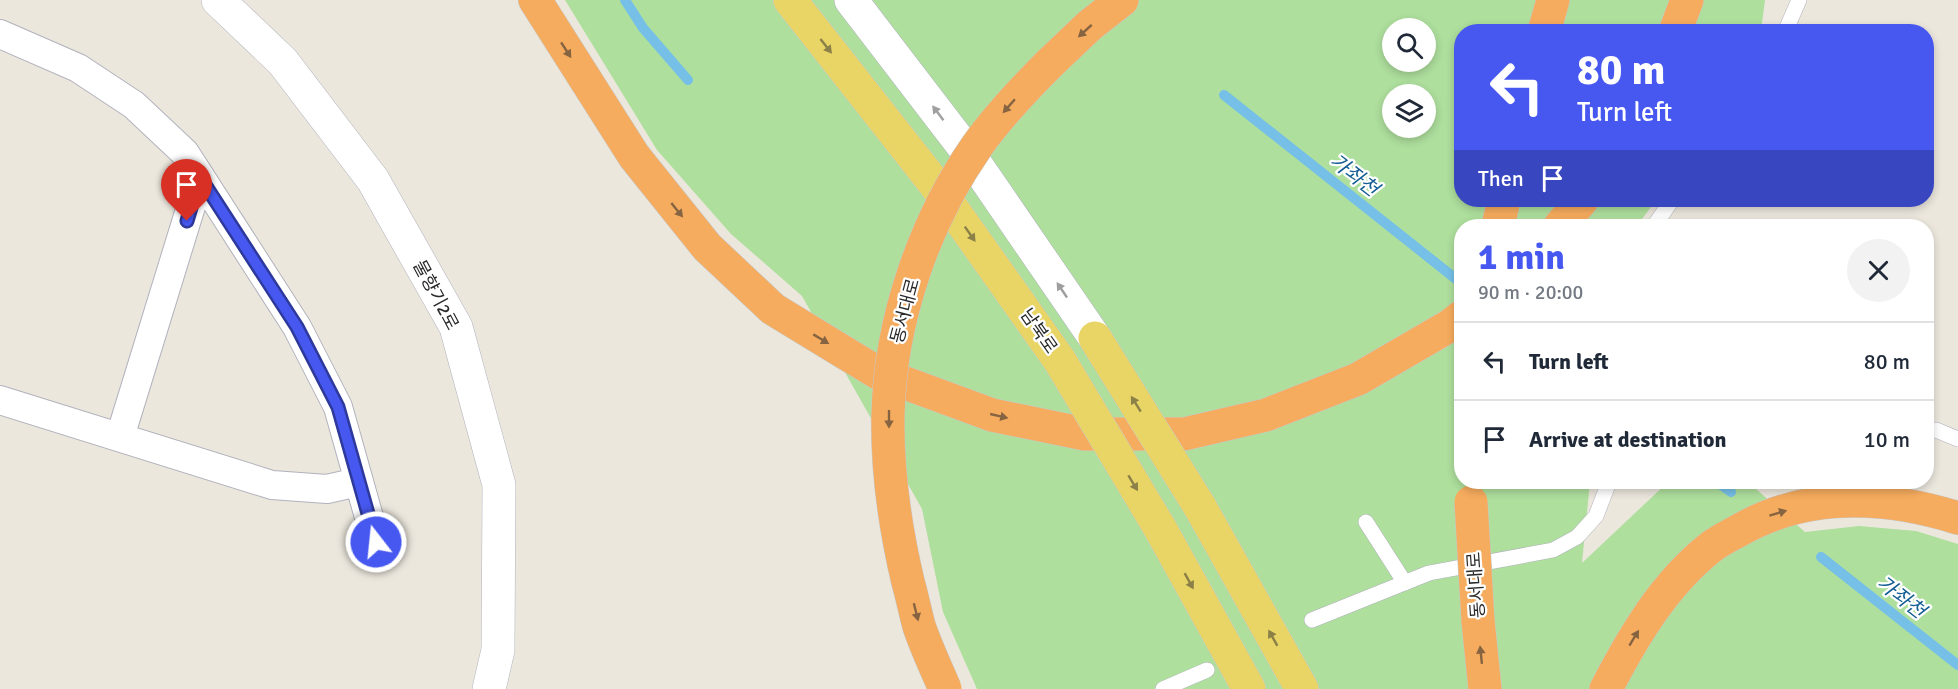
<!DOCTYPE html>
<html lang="en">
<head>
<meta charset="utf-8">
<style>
  body { margin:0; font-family:Signika,"Noto Sans KR",sans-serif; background:#f2f2f3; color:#1f2937; height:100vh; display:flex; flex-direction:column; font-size:22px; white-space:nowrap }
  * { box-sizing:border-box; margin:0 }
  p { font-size:20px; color:#747a83 }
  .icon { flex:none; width:33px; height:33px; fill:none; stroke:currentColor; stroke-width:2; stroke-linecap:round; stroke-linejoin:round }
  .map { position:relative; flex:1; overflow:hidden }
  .panel { position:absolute; left:1454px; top:219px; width:480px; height:270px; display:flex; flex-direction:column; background:#fff; border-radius:24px; box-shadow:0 3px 9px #0003 }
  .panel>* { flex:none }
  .banner { position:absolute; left:1454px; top:24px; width:480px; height:183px; border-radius:24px; box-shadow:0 3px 9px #0003; background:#4658f0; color:#fff; overflow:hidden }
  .tools { position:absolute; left:1382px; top:18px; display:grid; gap:12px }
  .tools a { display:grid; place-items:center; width:54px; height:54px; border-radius:50%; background:#fff; box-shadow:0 3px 9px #0003; font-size:30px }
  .pin { position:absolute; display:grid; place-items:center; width:51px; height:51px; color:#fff; margin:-62px -26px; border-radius:50% 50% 50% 0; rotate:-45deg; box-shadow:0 0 6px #0007 }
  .pin .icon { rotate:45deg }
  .me { position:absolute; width:66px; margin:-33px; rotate:344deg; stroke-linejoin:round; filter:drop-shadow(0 0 4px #0008) }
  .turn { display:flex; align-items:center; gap:21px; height:126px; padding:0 24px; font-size:27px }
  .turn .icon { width:78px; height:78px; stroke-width:2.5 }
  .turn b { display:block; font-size:42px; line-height:51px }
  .then { display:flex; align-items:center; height:57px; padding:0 24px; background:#0003; gap:12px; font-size:22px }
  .round { display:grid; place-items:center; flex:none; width:63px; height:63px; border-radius:32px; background:#f2f2f3 }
  .head { display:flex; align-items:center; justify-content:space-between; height:102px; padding:0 24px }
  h1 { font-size:36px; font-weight:800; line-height:45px; color:#4658f0 }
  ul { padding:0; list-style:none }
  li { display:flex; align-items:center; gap:18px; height:78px; padding:0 24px; border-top:2px solid #e0e1e3 }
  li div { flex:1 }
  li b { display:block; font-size:22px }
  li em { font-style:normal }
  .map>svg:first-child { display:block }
</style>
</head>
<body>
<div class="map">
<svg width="1958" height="689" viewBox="0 0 1958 689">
  <rect width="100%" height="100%" fill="#ece7dd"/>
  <path fill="#aedf9d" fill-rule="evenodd" d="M565,0h1200l-4,31 -300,1v168h195l-19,26h-176v256h129l-8,81 86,-81h80l57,50 54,-6 57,5 42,13v145h-981l-34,-77 -21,-103 -120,-213 -71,-62 -74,-84zM1392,28h33v34h-33zM1392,94h33v34h-33z"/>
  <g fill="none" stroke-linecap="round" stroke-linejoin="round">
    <path stroke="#76c0e8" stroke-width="10" d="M625,0l18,28 45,52
      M1224,95l237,188
      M1717,482l14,10
      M1821,557l137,108"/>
    <g stroke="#b1b2bd" stroke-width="16">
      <path id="lane" d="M1785,32l14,-32
        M1654,226l18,-26
        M1926,430h10l22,9
        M1366,522l39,61
        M1312,620l117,-47 124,-23 24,-13 19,-21 13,-34
        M1163,689l44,-19"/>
    </g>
    <g stroke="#b1b2bd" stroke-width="30">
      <path id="street" d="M0,34l78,34 56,37 51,48 112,174 41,80 38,135
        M0,400l272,85 55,4 31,-7
        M120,437l80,-260"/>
    </g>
    <g stroke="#b1b2bd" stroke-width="34">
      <path id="secondary" d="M218,0l65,62 90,118 83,147 43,158 -1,165 -9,39
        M851,0l115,150 129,188"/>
    </g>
    <g stroke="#c8c8c8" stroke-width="34">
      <path id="primary" d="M790,0l144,183 126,178
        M1200,507l102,182
        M1161,530l88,159"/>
    </g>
    <g stroke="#c8c8c8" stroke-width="34">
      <path id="highway" d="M535,0l99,156 73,91 66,62 105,64 114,42 93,19h99l82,-19 92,-36 93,-54 10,-8
        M1544,32l9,-32
        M1675,32l12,-32
        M1049,64l41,-39 32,-25
        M1498,226l6,-26
        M1560,226l22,-26
        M1478,621l7,68
        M1606,689c27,-52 58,-105 105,-142 8,-6 18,-11 27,-16 69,-40 146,-36 220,-13"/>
    </g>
    <use href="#lane" stroke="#fff" stroke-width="15"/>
    <use href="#street" stroke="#fff" stroke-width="28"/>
    <use href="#secondary" stroke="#fff" stroke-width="33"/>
    <use href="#primary" stroke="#e9d565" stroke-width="33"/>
    <use href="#highway" stroke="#f6ac5e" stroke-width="33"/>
    <g stroke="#c8c8c8" stroke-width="34" stroke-linecap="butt">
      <path id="primary-bridge" d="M1095,338l105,169
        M1060,361l101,169"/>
    </g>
    <g stroke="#c8c8c8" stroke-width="34" stroke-linecap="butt">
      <path id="highway-bridge" d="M1471,502l7,119
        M945,689c-9,-21 -19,-42 -26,-63 -4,-15 -7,-30 -11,-44 -13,-55 -21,-111 -20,-167 2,-94 36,-193 89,-269 21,-30 46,-56 72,-82"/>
    </g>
    <use href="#primary-bridge" stroke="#e9d565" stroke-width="33"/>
    <use href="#highway-bridge" stroke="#f6ac5e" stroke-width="33"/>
  </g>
  <defs><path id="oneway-solid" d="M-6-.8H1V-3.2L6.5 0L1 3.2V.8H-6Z" transform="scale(1.5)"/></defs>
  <g fill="#866441">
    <use href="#oneway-solid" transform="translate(1085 31) rotate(138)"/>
    <use href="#oneway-solid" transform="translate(566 50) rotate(57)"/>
    <use href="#oneway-solid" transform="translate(1009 106) rotate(131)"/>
    <use href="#oneway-solid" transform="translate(677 210) rotate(51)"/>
    <use href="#oneway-solid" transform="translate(821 339) rotate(31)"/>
    <use href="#oneway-solid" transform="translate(999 416) rotate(13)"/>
    <use href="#oneway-solid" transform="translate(889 419) rotate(90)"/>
    <use href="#oneway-solid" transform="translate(1778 513) rotate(-17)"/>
    <use href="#oneway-solid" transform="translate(916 612) rotate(76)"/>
    <use href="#oneway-solid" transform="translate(1634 638) rotate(-59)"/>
    <use href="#oneway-solid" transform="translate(1481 655) rotate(-96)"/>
  </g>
  <g fill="#8a8048">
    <use href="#oneway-solid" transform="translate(826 46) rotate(52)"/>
    <use href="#oneway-solid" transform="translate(970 234) rotate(55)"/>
    <use href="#oneway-solid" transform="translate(1136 404) rotate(-122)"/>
    <use href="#oneway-solid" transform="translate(1133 483) rotate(59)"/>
    <use href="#oneway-solid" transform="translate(1189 581) rotate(61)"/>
    <use href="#oneway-solid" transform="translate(1273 638) rotate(-119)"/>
  </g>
  <g fill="#9f9f9f">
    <use href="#oneway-solid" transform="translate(938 113) rotate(-127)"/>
    <use href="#oneway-solid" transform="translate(1062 290) rotate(-124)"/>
  </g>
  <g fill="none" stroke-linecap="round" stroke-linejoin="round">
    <g stroke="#2e399c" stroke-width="15">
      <path id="route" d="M187,221l13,-44 97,150 41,80 38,135"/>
    </g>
    <use href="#route" stroke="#4658f0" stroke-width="10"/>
  </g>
  <g text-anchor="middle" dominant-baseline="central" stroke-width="4.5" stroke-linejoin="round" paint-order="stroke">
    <g font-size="18" fill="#2a2a2a" stroke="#fff">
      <text transform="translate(436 295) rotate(62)">물향기2로</text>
      <text transform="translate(905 311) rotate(-75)">동서대로</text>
      <text transform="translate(1039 331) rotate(55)">남북로</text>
      <text transform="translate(1476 585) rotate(-94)">동서대로</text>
    </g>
    <g font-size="20" font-style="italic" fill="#145e94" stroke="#fff">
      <text transform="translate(1354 175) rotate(38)">가좌천</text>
      <text transform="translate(1901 597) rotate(38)">가좌천</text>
    </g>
  </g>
</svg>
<div class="tools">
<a><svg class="icon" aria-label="search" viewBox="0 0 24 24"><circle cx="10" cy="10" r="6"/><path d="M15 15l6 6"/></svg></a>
<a><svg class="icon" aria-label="layers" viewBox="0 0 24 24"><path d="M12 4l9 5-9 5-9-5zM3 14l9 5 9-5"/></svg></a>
</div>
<div class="pin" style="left:187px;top:221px;background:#d93025"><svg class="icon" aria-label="arrive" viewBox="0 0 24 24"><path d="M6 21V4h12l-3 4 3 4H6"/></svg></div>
<svg class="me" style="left:376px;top:542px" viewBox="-20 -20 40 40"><circle r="17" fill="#4658f0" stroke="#fff" stroke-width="3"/><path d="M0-11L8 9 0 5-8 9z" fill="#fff"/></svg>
<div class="banner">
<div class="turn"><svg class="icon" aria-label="left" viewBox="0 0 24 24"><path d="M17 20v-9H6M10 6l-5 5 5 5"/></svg><div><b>80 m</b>Turn left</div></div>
<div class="then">Then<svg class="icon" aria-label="arrive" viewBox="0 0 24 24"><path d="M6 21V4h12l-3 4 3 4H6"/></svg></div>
</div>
<section class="panel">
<div class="head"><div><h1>1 min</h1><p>90 m · 20:00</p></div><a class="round"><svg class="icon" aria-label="close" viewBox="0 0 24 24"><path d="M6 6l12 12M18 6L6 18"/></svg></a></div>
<ul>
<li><svg class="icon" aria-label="left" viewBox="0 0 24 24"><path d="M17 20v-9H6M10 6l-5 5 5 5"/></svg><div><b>Turn left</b></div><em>80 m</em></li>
<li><svg class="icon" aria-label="arrive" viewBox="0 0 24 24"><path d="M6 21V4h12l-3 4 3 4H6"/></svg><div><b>Arrive at destination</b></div><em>10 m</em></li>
</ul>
</section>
</div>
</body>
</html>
